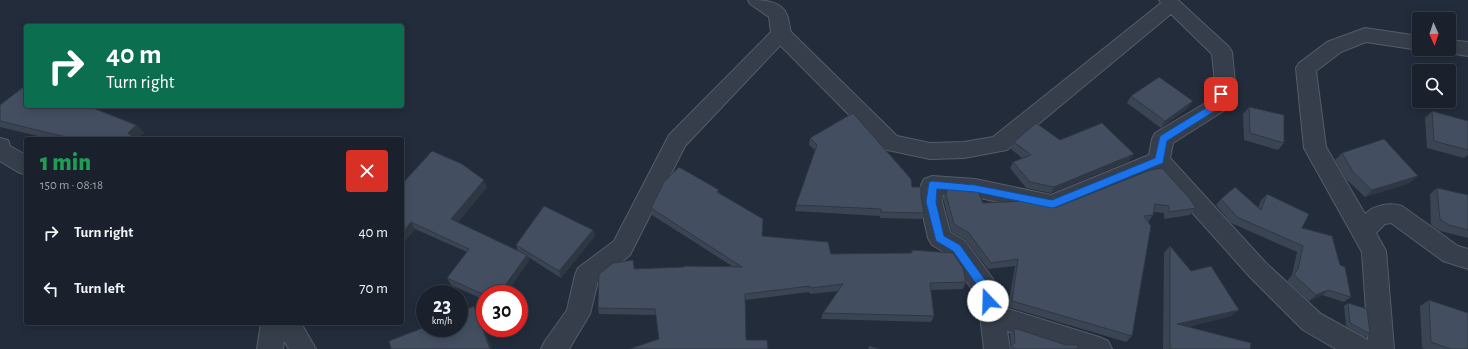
<!DOCTYPE html>
<html lang="en">
<head>
<meta charset="utf-8">
<style>
  body { margin:0; font-family:"Alegreya Sans",sans-serif; background:#232934; color:#f1f3f6; height:100vh; display:flex; flex-direction:column; font-size:15px; white-space:nowrap }
  * { box-sizing:border-box; margin:0 }
  p { font-size:13px; color:#9fa3a9 }
  .icon { flex:none; width:22px; height:22px; fill:none; stroke:currentColor; stroke-width:2; stroke-linecap:round; stroke-linejoin:round }
  .map { position:relative; flex:1; overflow:hidden }
  .drawer { position:absolute; left:24px; top:137px; width:380px; height:188px; display:flex; flex-direction:column; background:#1a212c; border-radius:4px; box-shadow:0 2px 10px #0003,0 0 0 1px #383e48 }
  .drawer>* { flex:none }
  .top-card { position:absolute; left:24px; top:24px; width:380px; height:84px; border-radius:4px; box-shadow:0 2px 10px #0003,0 0 0 1px #383e48; background:#0b6e4f; color:#fff; overflow:hidden }
  .needle { width:26px; rotate:177deg }
  .buttons { position:absolute; left:1412px; top:12px; display:grid; gap:8px }
  .buttons a { display:grid; place-items:center; width:44px; height:44px; border-radius:4px; background:#1a212c; box-shadow:0 2px 10px #0003,0 0 0 1px #383e48; font-size:20px }
  .speed { position:absolute; left:416px; top:285px; display:flex; gap:8px; font-size:20px; font-weight:700; text-align:center }
  .speed>* { display:grid; place-content:center; width:52px; height:52px; border-radius:50%; background:#1a212c; box-shadow:0 2px 10px #0003,0 0 0 1px #383e48; line-height:1 }
  .speed small { font-size:10px; font-weight:400 }
  .speed .limit { border:6px solid #d22; background:#fff; color:#111 }
  .pin { position:absolute; display:grid; place-items:center; width:34px; height:34px; color:#fff; margin:-17px; border-radius:8px; box-shadow:0 2px 6px #0006 }
  .me { position:absolute; width:44px; margin:-22px; rotate:339deg; stroke-linejoin:round; filter:drop-shadow(0 0 3px #0008) }
  .turn { display:flex; align-items:center; gap:14px; height:84px; padding:0 16px; font-size:18px }
  .turn .icon { width:52px; height:52px; stroke-width:2.5 }
  .turn b { display:block; font-size:28px; line-height:34px }
  .round { display:grid; place-items:center; flex:none; width:42px; height:42px; border-radius:4px; background:#232934 }
  .overview { display:flex; align-items:center; justify-content:space-between; height:68px; padding:0 16px }
  h1 { font-size:24px; font-weight:800; line-height:30px; color:#1e9e55 }
  ul { padding:0; list-style:none }
  li { display:flex; align-items:center; gap:12px; height:56px; padding:0 16px }
  li div { flex:1 }
  li b { display:block; font-size:15px }
  li em { font-style:normal }
  .map>svg:first-child { display:block }
</style>
</head>
<body>
<div class="map">
<svg width="1468" height="349" viewBox="0 0 1468 349">
  <rect width="100%" height="100%" fill="#222c3b"/>
  <g fill="none" stroke-linecap="round" stroke-linejoin="round">
    <g stroke="#545c69" stroke-width="2">
      <path id="minor" d="M1159,0h19l51,47 3,5 3,31 -10,27 -52,33 -3,15 96,105 55,51 47,26 -6,-88 -58,-104 -8,-80 3,-5 28,-21 38,-14 54,8v13h3l-3,1 -53,-8 -25,10 -25,19 10,76 39,67c9,-9 25,-12 37,-8l56,40 10,3v20l-25,-8 -52,-38 -6,1 -9,9 10,18 8,98h-58l-33,-19 -53,-53 -95,-106 -103,42 -77,-16 -32,-2 -1,7 8,30 15,9 28,38 9,28 97,30 9,4 4,8h-50l-55,-18 3,18h-26l-4,-34 -7,-24 -24,-36 -17,-10 -4,-7 -8,-36 1,-17 3,-6 8,-3 43,3 76,16 98,-40 3,-16 3,-6 54,-32 6,-18 -3,-29 -41,-40 -164,136 -43,8 -34,1 -47,-10 -109,-110 -3,-5 3,-5 7,-2 7,2 109,107 33,7 34,-1 29,-5 168,-134z
        M1449,40l19,2v14l-26,-4 -2,-3h9z
        M0,138l8,2 2,6 16,9v20l-8,-3 -18,-11z
        M261,323h40l15,26h-27l-5,-8 -1,8h-26z"/>
    </g>
    <g stroke="#545c69" stroke-width="2">
      <path id="tertiary" d="M748,0c13,0 34,0 39,15 2,6 3,13 4,19l-106,112 -55,109 -32,26 -8,33 -21,35h-28l4,-8 22,-31 8,-35 3,-7 36,-27 55,-106 102,-103 -2,-15 -19,-13z"/>
    </g>
    <use href="#minor" fill="#363e4b" fill-rule="evenodd"/>
    <use href="#tertiary" fill="#363e4b" fill-rule="evenodd"/>
  </g>
  <path fill="#3a4453" d="M1131,96l57,12 -27,20 -34,-25z
    M0,105l136,20 8,8 -7,6h-87l-50,-12z
    M1249,107l35,36 -6,7 -34,-10 -1,-26z
    M1432,111l36,10v34l-4,3 -37,-10 -2,-30z
    M810,138l102,49 9,9 3,17 -2,6 -42,-1v-2l-85,-5 1,-6 19,-55 -6,-5z
    M1060,140l69,21 -78,32 -25,-5 -16,-20 3,-6 9,-4 -11,-9 3,-7z
    M1342,153l68,30 -45,14 -19,-18 -11,-19z
    M1150,170l46,38 -6,7 -26,4v-6l-10,-1 -1,3 -5,7 -16,114 -6,6 -118,-35 7,-41 -27,3 -22,-29 -15,-9 -7,-29v-5l3,-8 36,14 74,4z
    M402,184l85,3 -29,35 60,29 -2,-6 77,-15 2,6 -34,42 -33,-21 1,4 -44,33v6l-34,-15 -4,-7 20,-26 -52,-23 -13,16z
    M1437,188l31,7v43l-28,-7 -9,-6 -1,-31z
    M719,192l43,44 69,18 79,-1 2,-3 54,32 -3,7 -33,1 4,26 -3,6 -110,-3 2,-6 15,-22 -28,3 -1,-2 -64,8 -86,39 -3,-24 -57,-1 -1,-6 35,-48 2,9 97,-3 -80,-51 -1,-7z
    M1267,194l73,71 11,32 -7,5 -22,-7 -13,6 -22,-20 5,-6 5,-23 -66,-29 -15,-18 5,-6 37,9 3,-8z
    M1170,246l21,25 48,39 -8,6 -43,11 62,22h-87l1,-96z
    M1429,300l39,49h-43l-3,-1 -2,-42z
    M1348,303l22,31 -5,3 -19,-11 -2,-20z
    M1014,328l62,21h-68l3,-4 -1,-11z"/>
  <path fill="#2f3743" d="M1193,101l-5,7 -27,20 4,-7z
    M136,125l8,8 -7,6h-4l-5,-6z
    M1134,154l-5,7 -78,32 3,-6z
    M1418,176l-8,7 -45,14 7,-7z
    M484,180l3,7 -32,39 -4,-7z
    M411,222l4,7 -13,16v-11z
    M593,230l2,6 -34,42 -2,-7z
    M527,255l2,6 -23,33h-7z
    M1328,290l-6,5 -13,6 7,-6z
    M474,306l4,8 14,35h-2z
    M1239,310l-8,6 -60,15 6,-7z"/>
  <path fill="#434f60" stroke="#2f3743" d="M1159,77l34,24 -28,20 -34,-25z
    M26,85v21h62l48,19 -8,8 7,6h-66l1,-1 -70,-17v-16z
    M1249,107l35,8v28l-34,-10z
    M1432,111l36,10v29l-34,-9z
    M853,113l58,66 1,8h9v9l3,17 -43,-1v-3l-85,-4 21,-60 -7,-7z
    M1036,123l24,17 42,-17 32,31 -80,33 -24,-5 -17,-20 18,-7 -17,-13z
    M1384,139l34,37 -46,14 -19,-18 -11,-19z
    M432,151l30,13 22,16 -33,39 76,36 -28,39h-14v1l-38,-17 22,-29 -58,-27 -9,12v-50z
    M679,167l40,23 -2,2 46,27 -1,17 66,6 3,12 81,-1v-3l41,3 10,15 3,14 -36,1 4,33 -111,-3 20,-29 -32,4 -1,-2 -65,8 1,46h21l1,9h-139l30,-10 -4,-30 -57,-1 1,-34 14,-11 20,-3 1,9 50,-2v-1l58,1 -91,-59 13,-26z
    M1162,168l28,31 6,9 -27,4v-6l-14,-2 -2,11 -9,1 7,10 -19,110 -120,-35 6,-42 -27,4 -22,-30 -15,-9 -8,-29 1,-6 31,2 5,12 43,-2 31,6 93,-37z
    M1235,187l26,23 6,-16 42,20 -7,14 30,8 8,29 5,2 6,30 -23,-7 -12,5 -22,-20 4,-6 5,-23 -66,-29 -16,-18z
    M1437,188l31,7v35l-19,-5 -9,-6z
    M544,206l49,24 -34,41 -43,-26z
    M1170,246l21,25 20,-5 28,44 -62,14 74,19 -1,6h-80z
    M1429,300l39,13v36h-17l-20,-7z
    M1348,303l19,6 3,25 -20,-11z
    M474,306l16,43h-99l-2,-8 36,-14v1h34v-15z
    M1014,328l52,17h13l-3,4h-61l-4,-4 4,-2z
    M869,346l11,3h-12z"/>
  <path fill="#1a73e8" stroke="#114b97" d="M1221,91l4,3 -4,13 -54,34 -4,22 -107,44 -4,1 -77,-16 -38,-3 -1,13 8,34 16,9 28,39 5,17 -1,3 -4,1 -3,-1 -6,-16 -26,-37 -17,-10 -10,-39 3,-20 3,-1 43,4 77,15 103,-42 5,-22 54,-33 4,-11z"/>
</svg>
<div class="buttons">
<a><svg class="needle" viewBox="-14 -14 28 28"><path d="M0-13l5 13h-10z" fill="#e53935"/><path d="M0 13l5-13h-10z" fill="#9fa3a9"/></svg></a>
<a><svg class="icon" aria-label="search" viewBox="0 0 24 24"><circle cx="10" cy="10" r="6"/><path d="M15 15l6 6"/></svg></a>
</div>
<div class="speed"><div>23<small>km/h</small></div><div class="limit">30</div></div>
<div class="pin" style="left:1221px;top:94px;background:#d93025"><svg class="icon" aria-label="arrive" viewBox="0 0 24 24"><path d="M6 21V4h12l-3 4 3 4H6"/></svg></div>
<svg class="me" style="left:988px;top:301px" viewBox="-20 -20 40 40"><circle r="19" fill="#fff"/><path d="M0-13L10 11 0 6-10 11z" fill="#1a73e8"/></svg>
<div class="top-card">
<div class="turn"><svg class="icon" aria-label="right" viewBox="0 0 24 24"><path d="M7 20v-9h11M14 6l5 5-5 5"/></svg><div><b>40 m</b>Turn right</div></div>
</div>
<section class="drawer">
<div class="overview"><div><h1>1 min</h1><p>150 m · 08:18</p></div><a class="round" style="background:#d93025;color:#fff"><svg class="icon" aria-label="close" viewBox="0 0 24 24"><path d="M6 6l12 12M18 6L6 18"/></svg></a></div>
<ul>
<li><svg class="icon" aria-label="right" viewBox="0 0 24 24"><path d="M7 20v-9h11M14 6l5 5-5 5"/></svg><div><b>Turn right</b></div><em>40 m</em></li>
<li><svg class="icon" aria-label="left" viewBox="0 0 24 24"><path d="M17 20v-9H6M10 6l-5 5 5 5"/></svg><div><b>Turn left</b></div><em>70 m</em></li>
</ul>
</section>
</div>
</body>
</html>
